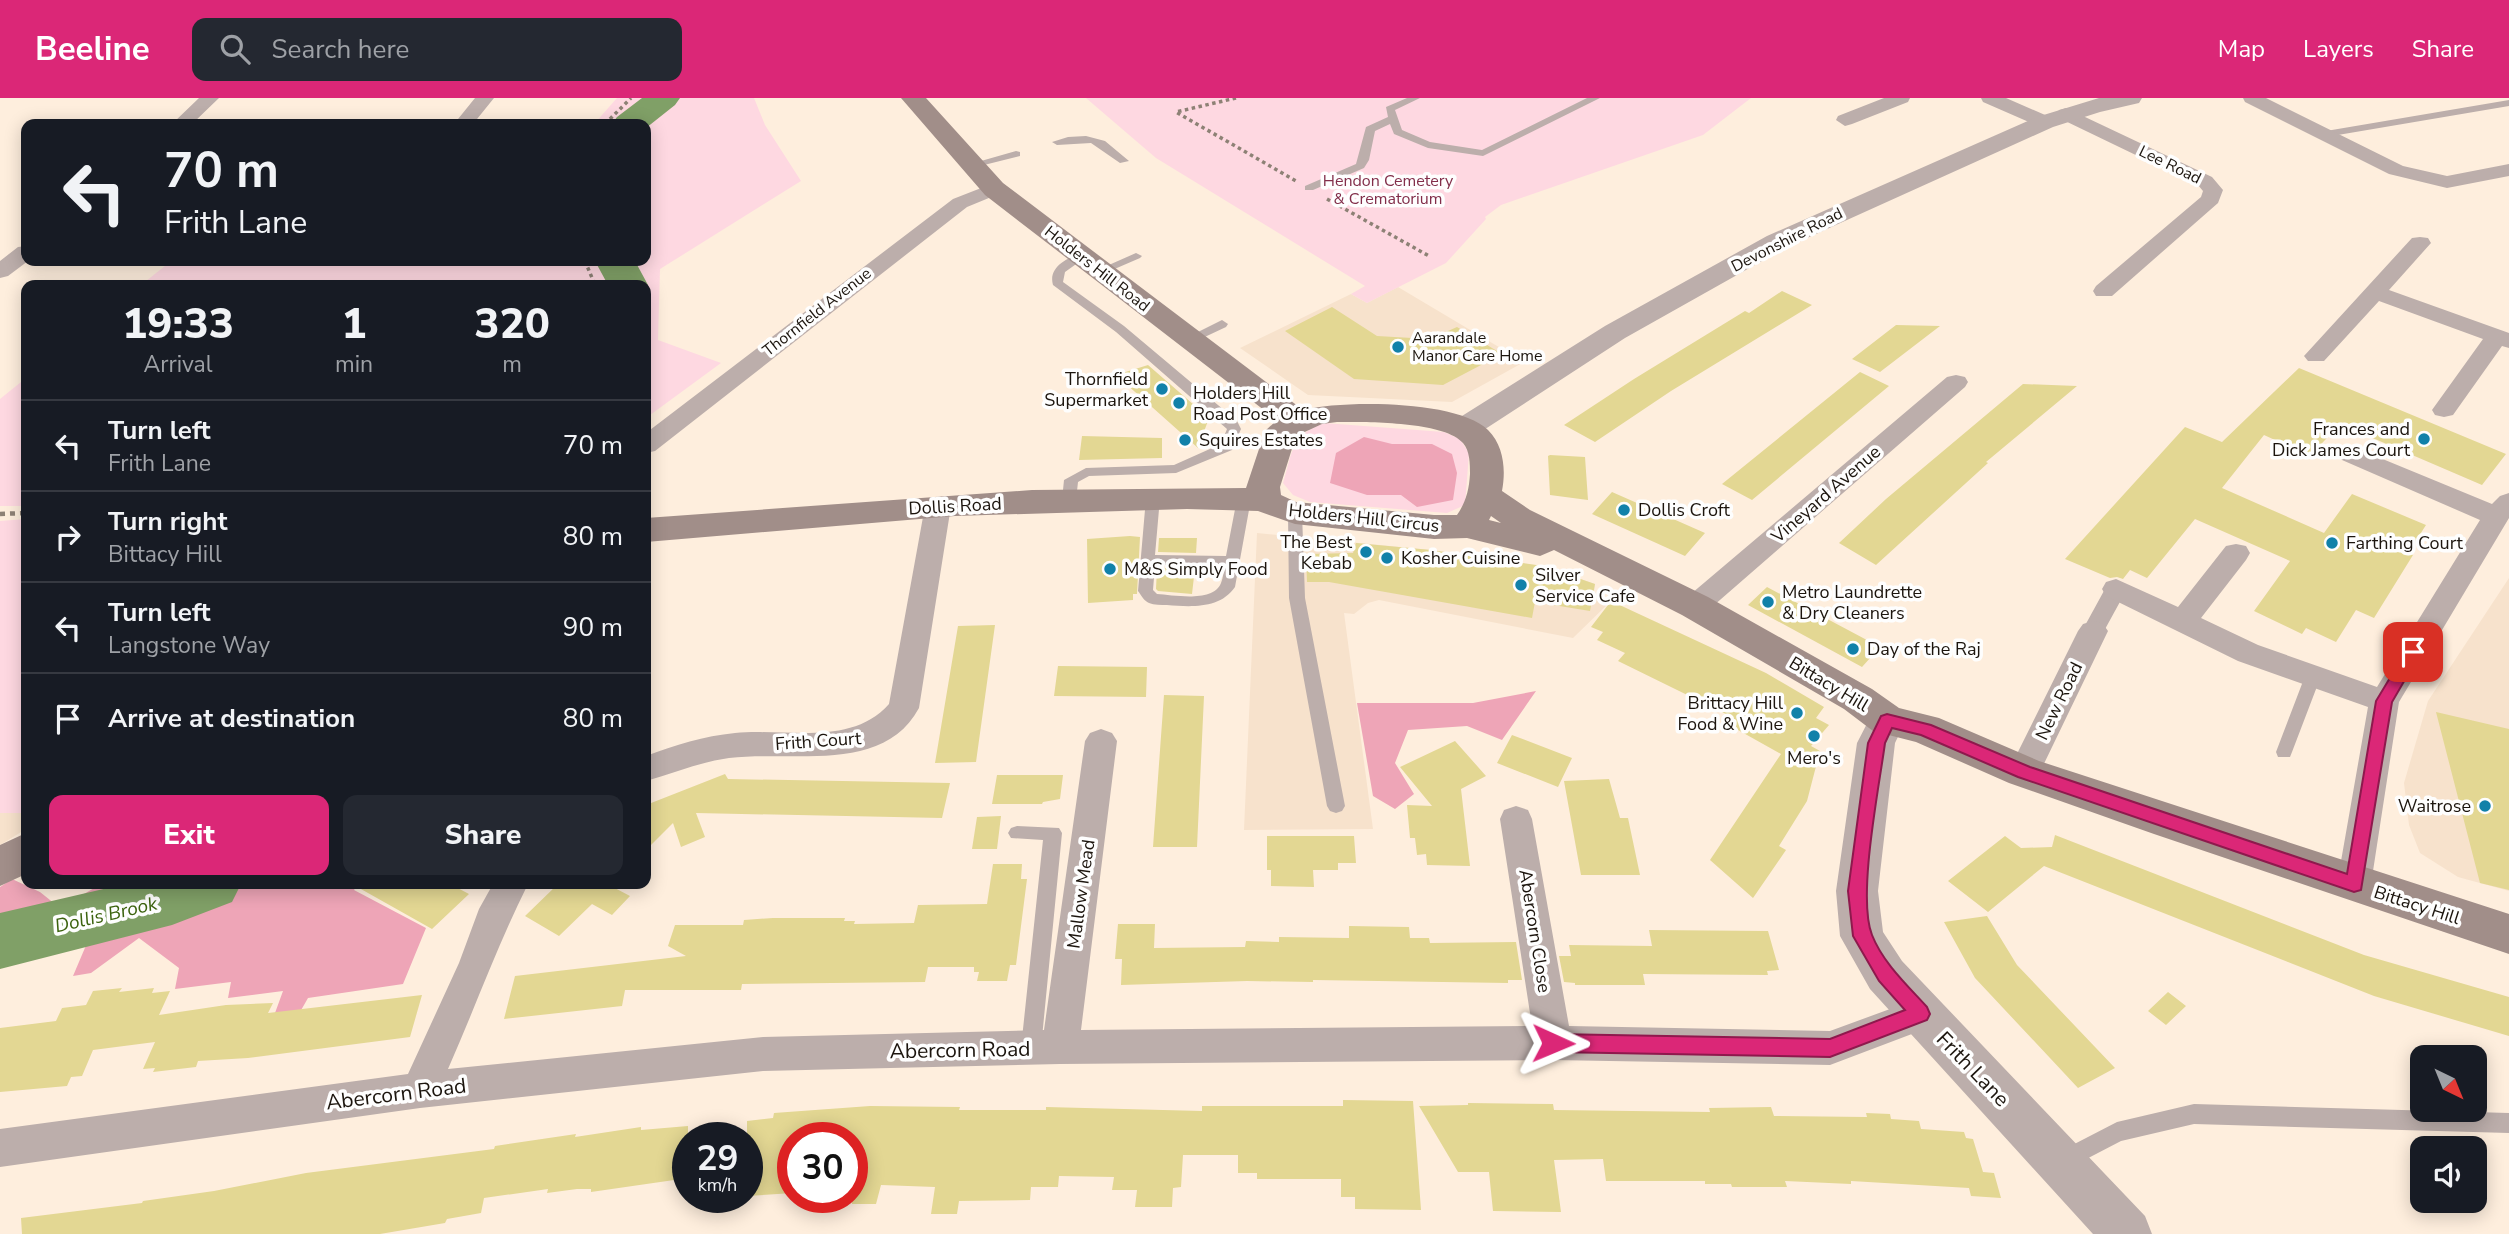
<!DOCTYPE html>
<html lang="en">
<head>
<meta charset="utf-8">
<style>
  body { margin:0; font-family:"Nunito Sans",sans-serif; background:#242831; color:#f1f3f6; height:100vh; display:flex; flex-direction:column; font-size:26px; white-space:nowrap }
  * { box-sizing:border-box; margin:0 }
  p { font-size:23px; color:#9ea1a6 }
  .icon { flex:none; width:38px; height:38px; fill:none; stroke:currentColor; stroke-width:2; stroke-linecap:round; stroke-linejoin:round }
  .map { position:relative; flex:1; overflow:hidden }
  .sheet { position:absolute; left:21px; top:182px; width:630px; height:609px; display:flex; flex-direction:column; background:#171b24; border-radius:14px; box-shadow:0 4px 18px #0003 }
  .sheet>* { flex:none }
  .top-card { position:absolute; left:21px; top:21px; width:630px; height:147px; border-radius:14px; box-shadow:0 4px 18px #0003; background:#171b24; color:#f1f3f6; overflow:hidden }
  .needle { width:46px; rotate:137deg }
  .fabs { position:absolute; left:2410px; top:947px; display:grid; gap:14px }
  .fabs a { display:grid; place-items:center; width:77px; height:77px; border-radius:14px; background:#171b24; box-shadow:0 4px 18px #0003; font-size:35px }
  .speed { position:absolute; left:672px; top:1024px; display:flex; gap:14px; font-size:35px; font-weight:700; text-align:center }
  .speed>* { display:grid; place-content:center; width:91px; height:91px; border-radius:50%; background:#171b24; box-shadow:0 4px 18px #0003; line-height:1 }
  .speed small { font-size:18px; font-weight:400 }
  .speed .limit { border:10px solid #d22; background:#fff; color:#111 }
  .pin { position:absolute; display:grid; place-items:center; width:60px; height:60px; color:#fff; margin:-30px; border-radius:14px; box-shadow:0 4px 10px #0006 }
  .me { position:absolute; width:77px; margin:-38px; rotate:91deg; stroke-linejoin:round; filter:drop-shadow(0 0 5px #0008) }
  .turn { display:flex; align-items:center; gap:24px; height:147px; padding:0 28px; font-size:32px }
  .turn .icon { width:91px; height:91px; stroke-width:2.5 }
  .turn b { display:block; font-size:49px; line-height:60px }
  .eta { display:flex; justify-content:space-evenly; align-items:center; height:119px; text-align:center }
  .eta b { font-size:42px; font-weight:800; line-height:49px }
  .button { display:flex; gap:14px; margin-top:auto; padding:14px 28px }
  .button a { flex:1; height:80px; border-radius:14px; background:#db2777; color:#fff; font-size:28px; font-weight:800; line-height:80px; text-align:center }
  .button a+a { background:#242831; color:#f1f3f6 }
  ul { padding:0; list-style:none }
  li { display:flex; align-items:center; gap:21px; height:91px; padding:0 28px; border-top:2px solid #363941 }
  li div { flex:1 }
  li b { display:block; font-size:26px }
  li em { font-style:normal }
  header { display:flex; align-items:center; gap:42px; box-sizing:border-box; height:98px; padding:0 35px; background:#db2777; color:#fff }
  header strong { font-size:33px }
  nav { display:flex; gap:38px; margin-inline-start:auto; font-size:24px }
  .search { width:490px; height:63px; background:#242831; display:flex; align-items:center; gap:18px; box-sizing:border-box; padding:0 24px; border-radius:14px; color:#9ea1a6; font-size:26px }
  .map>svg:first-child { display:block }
</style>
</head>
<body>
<header>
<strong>Beeline</strong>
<div class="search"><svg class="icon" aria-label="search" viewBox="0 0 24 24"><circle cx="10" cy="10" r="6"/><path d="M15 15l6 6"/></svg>Search here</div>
<nav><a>Map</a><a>Layers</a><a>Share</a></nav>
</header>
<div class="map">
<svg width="2509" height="1136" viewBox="0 0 2509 1136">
  <rect width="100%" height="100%" fill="#feeedd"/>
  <path fill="#f7e2cc" d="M1398,189l126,75 -72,40 -144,-7 -68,-47 111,-54 16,9z
    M1257,435l174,17 111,16 53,18 -1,8 17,9 -38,37 -194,-38 -11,3 -14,11 -10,-1 29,216 -129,1z
    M2509,480v313l-51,-14 -38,-24 -11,-28 -5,-42 24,-82z
    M0,715h26v16l-26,16z"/>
  <path fill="#fed8e1" d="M617,0h137l11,27 36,56 -141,88 -2,71 63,23 -75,55v-133h-505l29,-23 23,-1h453v-137h-52z
    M1086,0h665l-48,37 -202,70 -16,12 1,2 -40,44 -79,40 -16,-9 14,-8 -209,-128z
    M26,280v128h-26v-107z
    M1324,325l120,9 16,7 9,14 -4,52 -18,8 -137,-11 -17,-7 -10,-12c10,-32 7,-47 41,-60z
    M26,421v294h-26v-292z"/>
  <path fill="#eea5b7" d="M1364,339l28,7h40l20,10 5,19 -4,27 -36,7 -16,-12h-34l-37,-12 6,-30z
    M1536,593l-34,49 -35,-14 -59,4 -13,33 19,31 -19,15 -22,-13 -16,-93h116z
    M12,781l28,13 20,16 41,-24h257l-4,6 72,38 -23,56 -95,14 -8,14 -25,1 8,-22 -55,7 3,-16 -56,7 4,-21 -40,-30 -48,35 -18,3 17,-40 -79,18 -11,15v-82z"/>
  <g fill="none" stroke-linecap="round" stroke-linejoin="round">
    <path fill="#80a067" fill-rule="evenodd" d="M642,0h38l-5,7 -29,23v-4h-34l5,-7z
      M595,163h40l13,24 -2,4v-4h-38z
      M125,786h116l-9,18 -60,23 -172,44v-56z"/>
  </g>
  <path fill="#e3d793" d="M1782,193l30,14 -141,86 -76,51 -31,-17 70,-46 111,-68 4,2z
    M1332,209l45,29 53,3 27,-12 45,27 -59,31 -89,-6 -69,-48z
    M1896,227l44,1 -60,46 -28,-13z
    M1148,267l61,53 -11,30 -82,-73z
    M2299,270l207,86 -24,31 -142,-61 -30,32 -46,-21 -42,53 102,45 28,-39 74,31 -18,28 5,2 -39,63 -18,-8 -20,32 -30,-14 -4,6 -48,-23 36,-50 -95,-42 -48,59 -17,-8 -7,9 -6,-2 -7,1 -45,-19 120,-132 37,15z
    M1860,274l29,14 -137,114 -30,-16z
    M2023,286l54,2 -91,76 2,1 -112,102 -37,-22 47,-44z
    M1082,338l80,2v20l-83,2z
    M1550,357l35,2 3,43 -38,-5 -2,-39z
    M1612,394l93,41 -20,23 -93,-42z
    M1130,438l10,1 -3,57h-4v6l-45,3 -1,-64z
    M1159,440h38l-1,15 -38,-1z
    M1356,445l75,7 112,16 52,18 -5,27 -55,-9 -3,16 -203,-36h-22l-1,-28 47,-1z
    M1157,470h38l-3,26 -34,-3 -2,-2z
    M1767,489l113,60 -18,20 -114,-62z
    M1611,503l155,72 58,34 -8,11 13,7 -18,21 9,5 -13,50 -28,45 7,4 -33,48 -43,-38 71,-106 -59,-33 4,-7 -108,-53 7,-8 -28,-13 6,-8 -12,-5z
    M995,527l-19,137 -41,1 23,-137z
    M1058,568l89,1 -1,30 -92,-1z
    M1164,597l40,1 -7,151h-44z
    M2436,614l73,17v161l-29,-7z
    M1512,637l60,23 -14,29 -61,-24z
    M1455,643l31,35 -25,13 9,77 -43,-1 -1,-11 -9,1 -2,-17h-5l-3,-33 25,1 -32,-39z
    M725,676l3,5 222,4 -8,35 -246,-5 9,24 -24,10 -8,-24 -27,27v-45z
    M997,677h66l-3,24 -17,3 -1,2h-50z
    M1609,681l11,39h8l12,57h-59l-17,-94z
    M1001,718l-4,33h-25l5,-32z
    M2055,737l309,120 145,42v39l-135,-40 -330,-130 -56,46 -40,-31 57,-45 16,12 31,-1z
    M1267,738h87l2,27h-18v7h-25l1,17 -43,-1v-16h-4z
    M993,766h29l-1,15h6l-11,86h-6l-3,16h-30l2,-9h-5v-5h-46l-3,15 -183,2 -1,6h-116l-3,16 -118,13 11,-43 171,-20 -18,-10 7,-21h68l1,-5 29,-2h72l-1,3h11l-1,3 60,-1 4,-18 69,-1z
    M352,786h98l19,10 -37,35z
    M554,786h59l-2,2 19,10 -18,19 -20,-11 -33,32 -34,-20 32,-31z
    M1987,818l30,49 98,103 -37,20 -103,-110 -31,-56z
    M1118,826h37l-1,24 91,-1 1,-6 33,1v-5l70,1v-12l60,1 1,11h19l1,5 86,-1 6,38h-14v3l-195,-3v2l-66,-1 -126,4 1,-26h-7z
    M1649,832l119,1 11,39 -12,1 1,4 -125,-1 2,11h-70v-2l-11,-1 -5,-26h12l-2,-11 83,1z
    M122,890l-3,4 35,-4 -2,5 18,-2 -11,24 67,-10 47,-2 -5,10 154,-18 -12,42 -162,21 -50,3 -2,6 -43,5 2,-4 -12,1 12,-27 -62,8 -11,26 -11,1 -4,9 -67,6v-64l56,-7 6,-13 24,-3 7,-14z
    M2168,894l18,14 -20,19 -18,-14z
    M1343,1002l70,1 8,109 -66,-1v-12h-14v-18h-84v-6h-19v-18h-55l-2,32 -8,1 -1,19h-37l2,-17h-25l2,-13 -55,-1 -1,11h-27l-1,13 -71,1 -2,13h-26l4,-27 -54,-2 -5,19h-24v-66h-59v55l-46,3v-75l26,-3 1,-5 96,-7 90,1 -1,3h87v-3l156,4v-5h141z
    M1468,1005l85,1 1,6 156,2 -1,-4 62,-1 3,9 93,1 -1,-4 24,1 1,5 28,2 2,8 43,3 2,6 7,1 10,33 11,1 7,25 -30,-2 -2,-8 -118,-7v3l-66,-3 2,6h-55l-1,-3h-26v-3h-99l-3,-22 -49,1 7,52 -68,-1 -4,-39h-31l-39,-66 49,-1z
    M688,1028v52l-97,14v-3h-14l-30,4 1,-4 -64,9 -3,15 -34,6 -2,4 -65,11h-358l-1,-16 121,-15 1,-2 71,-10 92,-18 188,-24 1,-3 81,-12 -1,3 66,-10v3z"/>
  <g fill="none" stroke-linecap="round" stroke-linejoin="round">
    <path stroke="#8d8175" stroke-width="3.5" stroke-dasharray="3.5 3.5" stroke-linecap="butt" d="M1236,0l-60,14 120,69
      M605,26l26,-26
      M1327,101l102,57
      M585,163l10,24"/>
    <path stroke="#8d8175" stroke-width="4.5" stroke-dasharray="5 5" stroke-linecap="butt" d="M0,416l26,-1"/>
    <path fill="#bcaeab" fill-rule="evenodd" d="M1407,0h13l-25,12 7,20 28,12 52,8 105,-52h13l-117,58 -55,-8 -34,-14 -4,-10 -15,7 -6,29 -5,8 -51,22h-8v-4l51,-22 10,-37 22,-10 -2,-10z
      M2509,2v6l-183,31 -5,-3 5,-3z
      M1086,38l19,5 24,20 -9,2 -29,-20 -34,2 -5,-3 16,-5z
      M1016,53l4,1v4l-48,12 -5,-3z
      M1136,155l6,3 -2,2 -37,16 -4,1 -6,-3z
      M1080,156l6,3 -21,15 -2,10 61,44 113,95 4,8 -9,21 -56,23 -87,3 -11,6 -2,18 -7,5 -7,-5 2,-20 22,-12 88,-3 47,-21 6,-15 -111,-97 -63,-47c-5,-17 13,-27 27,-31z
      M1222,222l6,4 -2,3 -32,15h-8l-2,-3z
      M1153,395l7,5 -5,57 71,1 11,-57 2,-3h10l2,3 -16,88c-15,22 -44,20 -68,18 -6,0 -13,0 -18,-2 -5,-2 -8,-8 -11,-12l8,-93zM1155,467l69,1c0,5 -1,12 -3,17 -8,20 -47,12 -64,11l-4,-4z
      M1295,410l7,5 3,85 40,208 -3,5 -6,2 -6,-2 -3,-5 -38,-208 -1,-85z
      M2313,572l8,6 -29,76 -2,5h-12l-2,-5 29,-76z
      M1017,728l42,2 3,5 -21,215 -3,6 -7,3 -7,-3 -3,-6 22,-208 -32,-2 -3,-5 3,-5z
      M2194,1006l315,9v20l-315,-9 -73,17 -50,26 -7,3 -7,-3 -3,-7 3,-7 60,-31z"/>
    <path fill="#bcaeab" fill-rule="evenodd" d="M2116,484l8,2 3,5 -23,42 -3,6 -8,2 -8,-2 -3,-6 23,-42 3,-5z"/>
    <path fill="#bcaeab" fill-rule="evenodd" d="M199,0h20l-27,26h-20z
      M475,0h19l-21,26h-19z
      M1884,0h26l-2,4 -56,22 -7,2 -9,-6 2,-4z
      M1981,0h25l46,20 2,4 -9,6 -7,-2 -55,-24z
      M2243,0h23l137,68 44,10 62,-12v12l-62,12 -58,-14 -144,-72z
      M2066,10l146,69 11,13 -5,13 -106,93h-16l-3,-5 3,-5 105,-89 2,-6 -5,-6 -139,-67 -2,-4 2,-4z
      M994,85l7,2 3,4 -3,4 -34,14 -312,244 -9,2v-20l307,-234z
      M2420,139l8,1 3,5 -42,47 120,43v15l-7,-2 -49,69 -9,2 -9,-2 -3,-5 51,-71 -104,-38 -55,60h-16l-4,-5 108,-118z
      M26,148l2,15 -20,15 -8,2v-17l18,-14z
      M1956,277l9,2 3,5 -3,5 -260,226 -10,3 -10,-3 -4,-7 4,-7 262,-222z
      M2351,348l141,58 8,-8 9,-3v25l-110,184 -28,182 -5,10 -12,4 -12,-4 -5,-10 31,-177 -130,-46 -132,-65 -4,-7 4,-7 10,-3 62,28 48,-61 10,-2 10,2 4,7 -4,7 -45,58 57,27 119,42 103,-167 -138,-60 -4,-6 4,-6z
      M938,399l9,3 4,6 -32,202c-36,67 -128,42 -190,50 -29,4 -55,15 -83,23v-25c29,-11 58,-20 89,-23 51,-5 116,14 154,-29l36,-198 4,-6z
      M2093,523l10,3 5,7 -68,141 -5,9 -11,3 -11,-3 -5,-9 70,-141 5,-7z
      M1101,631l11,4 5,8 -36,289 451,-4 -32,-207 4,-9 12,-4 12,4 4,9 37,207 261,5 90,-33 13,4 5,12 -5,12 -103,39 -277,-5 -493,4 -297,7 -343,37 -420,59v-38l408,-55 51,-111 20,-54 14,-25h35c-30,60 -53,124 -80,185l315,-32 281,-7 41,-289 5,-8z"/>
    <path fill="#bcaeab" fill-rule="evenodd" d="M2099,0h43l-3,5 -39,9 -47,15 -268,121 -160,90 -149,97 -11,3 -11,-3 -4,-7 4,-7 151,-95 162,-90 270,-119z
      M1887,608l13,4 6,10 -11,23 -17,148 5,41 19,29 243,255 7,18h-59l-223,-245 -30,-53 -4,-45 21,-148 17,-33z"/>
    <path fill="#a18e89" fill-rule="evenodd" d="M901,0h25l77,85 300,227c40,-10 155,-10 185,20 16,16 18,40 14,61l28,19 178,87 164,92 27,19 40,10 100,43 470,153v40l-355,-120 -145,-51 -93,-41 -43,-11 -29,-22 -162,-94 -128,-65 -14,6 -73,-18 -33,1 -139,-15 -37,-13 -71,-2 -232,7 -309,26v-24l386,-28 214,-2 19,-57 12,-11 -292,-225zM1337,324c28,0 107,-1 126,21 7,8 7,21 7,31 -1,16 -4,28 -13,41h-23l-138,-13 -15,-7 -1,-8 16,-51 26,-12zM1491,418l10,7 -12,-3z
      M26,735v41l-26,12v-41z"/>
  </g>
  <path fill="#db2777" stroke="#8e194d" stroke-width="2" d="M2413,549l8,5 -29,50 -31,188 -7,2 -336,-115 -97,-42 -29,-7 -7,15c-6,45 -28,154 -13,192 11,28 36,51 55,72l3,7 -3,6 -97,37 -277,-5 -7,-3 -3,-6 3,-7 7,-2 277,5 75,-29 -26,-29 -26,-45 -5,-45 20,-148 13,-27 6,-2 44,11 99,42 317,107 29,-173 32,-53z"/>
  <g fill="#1181a9" stroke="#fefefe" stroke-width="2.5">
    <circle cx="1398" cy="249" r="7"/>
    <circle cx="1162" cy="291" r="7"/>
    <circle cx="1179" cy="305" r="7"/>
    <circle cx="2424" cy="341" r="7"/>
    <circle cx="1185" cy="342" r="7"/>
    <circle cx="1624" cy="412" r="7"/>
    <circle cx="2332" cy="445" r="7"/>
    <circle cx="1366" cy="454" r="7"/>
    <circle cx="1387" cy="460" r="7"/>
    <circle cx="1110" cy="471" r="7"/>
    <circle cx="1521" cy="487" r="7"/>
    <circle cx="1768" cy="504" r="7"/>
    <circle cx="1853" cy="551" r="7"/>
    <circle cx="1797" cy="615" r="7"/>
    <circle cx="1814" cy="638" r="7"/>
    <circle cx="2485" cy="708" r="7"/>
  </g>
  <g text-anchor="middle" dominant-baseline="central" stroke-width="7" stroke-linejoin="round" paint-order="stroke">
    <g font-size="16" fill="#1c150e" stroke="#fefefe">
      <text transform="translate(2170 67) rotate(26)">Lee Road</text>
      <text transform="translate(1787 142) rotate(-27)">Devonshire Road</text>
      <text transform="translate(1097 171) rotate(38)">Holders Hill Road</text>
      <text transform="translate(817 214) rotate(-38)">Thornfield Avenue</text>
    </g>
    <g font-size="16" fill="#822e4a" stroke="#fefefe">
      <text x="1388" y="83">Hendon Cemetery<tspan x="1388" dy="18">&amp; Crematorium</tspan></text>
    </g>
    <g font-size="16" fill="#1c150e" stroke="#fefefe" text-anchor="start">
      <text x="1412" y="240">Aarandale<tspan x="1412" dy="18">Manor Care Home</tspan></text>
    </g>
    <g font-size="18" fill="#1c150e" stroke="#fefefe" text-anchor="start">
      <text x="1148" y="281" text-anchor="end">Thornfield<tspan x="1148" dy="21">Supermarket</tspan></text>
      <text x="1193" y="295">Holders Hill<tspan x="1193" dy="21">Road Post Office</tspan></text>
      <text x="2410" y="331" text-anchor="end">Frances and<tspan x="2410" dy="21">Dick James Court</tspan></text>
      <text x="1199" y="342">Squires Estates</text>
      <text x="1638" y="412">Dollis Croft</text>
      <text x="1352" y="444" text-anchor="end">The Best<tspan x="1352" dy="21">Kebab</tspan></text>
      <text x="2346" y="445">Farthing Court</text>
      <text x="1401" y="460">Kosher Cuisine</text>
      <text x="1124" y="471">M&amp;S Simply Food</text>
      <text x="1535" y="477">Silver<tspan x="1535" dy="21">Service Cafe</tspan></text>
      <text x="1782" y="494">Metro Laundrette<tspan x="1782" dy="21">&amp; Dry Cleaners</tspan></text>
      <text x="1867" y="551">Day of the Raj</text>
      <text x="1783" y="605" text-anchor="end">Brittacy Hill<tspan x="1783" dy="21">Food &amp; Wine</tspan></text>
      <text x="1814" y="660" text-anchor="middle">Mero's</text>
      <text x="2471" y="708" text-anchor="end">Waitrose</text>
    </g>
    <g font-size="18" fill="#1c150e" stroke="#fefefe">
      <text transform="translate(1826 396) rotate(-41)">Vineyard Avenue</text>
      <text transform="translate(955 408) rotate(-3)">Dollis Road</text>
      <text transform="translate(1364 420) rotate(6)">Holders Hill Circus</text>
      <text transform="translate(1829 586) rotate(31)">Bittacy Hill</text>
      <text transform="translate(2059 603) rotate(-64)">New Road</text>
      <text transform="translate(818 643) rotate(-4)">Frith Court</text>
      <text transform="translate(1081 796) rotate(-82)">Mallow Mead</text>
      <text transform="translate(2417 807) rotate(18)">Bittacy Hill</text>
      <text transform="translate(1535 833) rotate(81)">Abercorn Close</text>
    </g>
    <g font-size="19" font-style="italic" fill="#3c630e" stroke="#fefefe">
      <text transform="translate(106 817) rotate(-13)">Dollis Brook</text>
    </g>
    <g font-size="21" fill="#1c150e" stroke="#fefefe">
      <text transform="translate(960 952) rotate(-1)">Abercorn Road</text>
      <text transform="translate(1973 971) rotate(46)">Frith Lane</text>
      <text transform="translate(396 996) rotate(-7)">Abercorn Road</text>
    </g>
  </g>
</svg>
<div class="fabs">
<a><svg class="needle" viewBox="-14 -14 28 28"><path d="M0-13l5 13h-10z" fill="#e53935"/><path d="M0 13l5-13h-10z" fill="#9ea1a6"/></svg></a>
<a><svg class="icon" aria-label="sound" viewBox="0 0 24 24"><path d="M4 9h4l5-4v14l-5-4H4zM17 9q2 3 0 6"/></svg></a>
</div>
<div class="speed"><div>29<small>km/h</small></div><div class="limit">30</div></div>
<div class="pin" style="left:2413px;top:554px;background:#d93025"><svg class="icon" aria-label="arrive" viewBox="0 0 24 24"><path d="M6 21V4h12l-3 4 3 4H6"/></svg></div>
<svg class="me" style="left:1553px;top:945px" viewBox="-20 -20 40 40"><path d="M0-17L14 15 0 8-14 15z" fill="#db2777" stroke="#fff" stroke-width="4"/></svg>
<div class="top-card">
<div class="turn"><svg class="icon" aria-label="left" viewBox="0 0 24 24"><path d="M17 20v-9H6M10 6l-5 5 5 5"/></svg><div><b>70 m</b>Frith Lane</div></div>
</div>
<section class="sheet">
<div class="eta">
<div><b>19:33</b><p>Arrival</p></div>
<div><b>1</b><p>min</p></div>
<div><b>320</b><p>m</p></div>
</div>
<ul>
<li><svg class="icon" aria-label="left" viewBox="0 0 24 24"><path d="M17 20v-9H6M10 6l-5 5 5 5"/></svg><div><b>Turn left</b><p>Frith Lane</p></div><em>70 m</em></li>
<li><svg class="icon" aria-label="right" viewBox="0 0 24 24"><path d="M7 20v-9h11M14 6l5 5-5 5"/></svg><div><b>Turn right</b><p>Bittacy Hill</p></div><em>80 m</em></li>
<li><svg class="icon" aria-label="left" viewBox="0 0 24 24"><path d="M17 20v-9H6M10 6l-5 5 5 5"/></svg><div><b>Turn left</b><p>Langstone Way</p></div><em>90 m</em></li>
<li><svg class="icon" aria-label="arrive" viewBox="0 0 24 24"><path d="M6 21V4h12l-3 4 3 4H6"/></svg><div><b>Arrive at destination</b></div><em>80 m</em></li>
</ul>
<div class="button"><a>Exit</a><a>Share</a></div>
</section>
</div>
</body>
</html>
